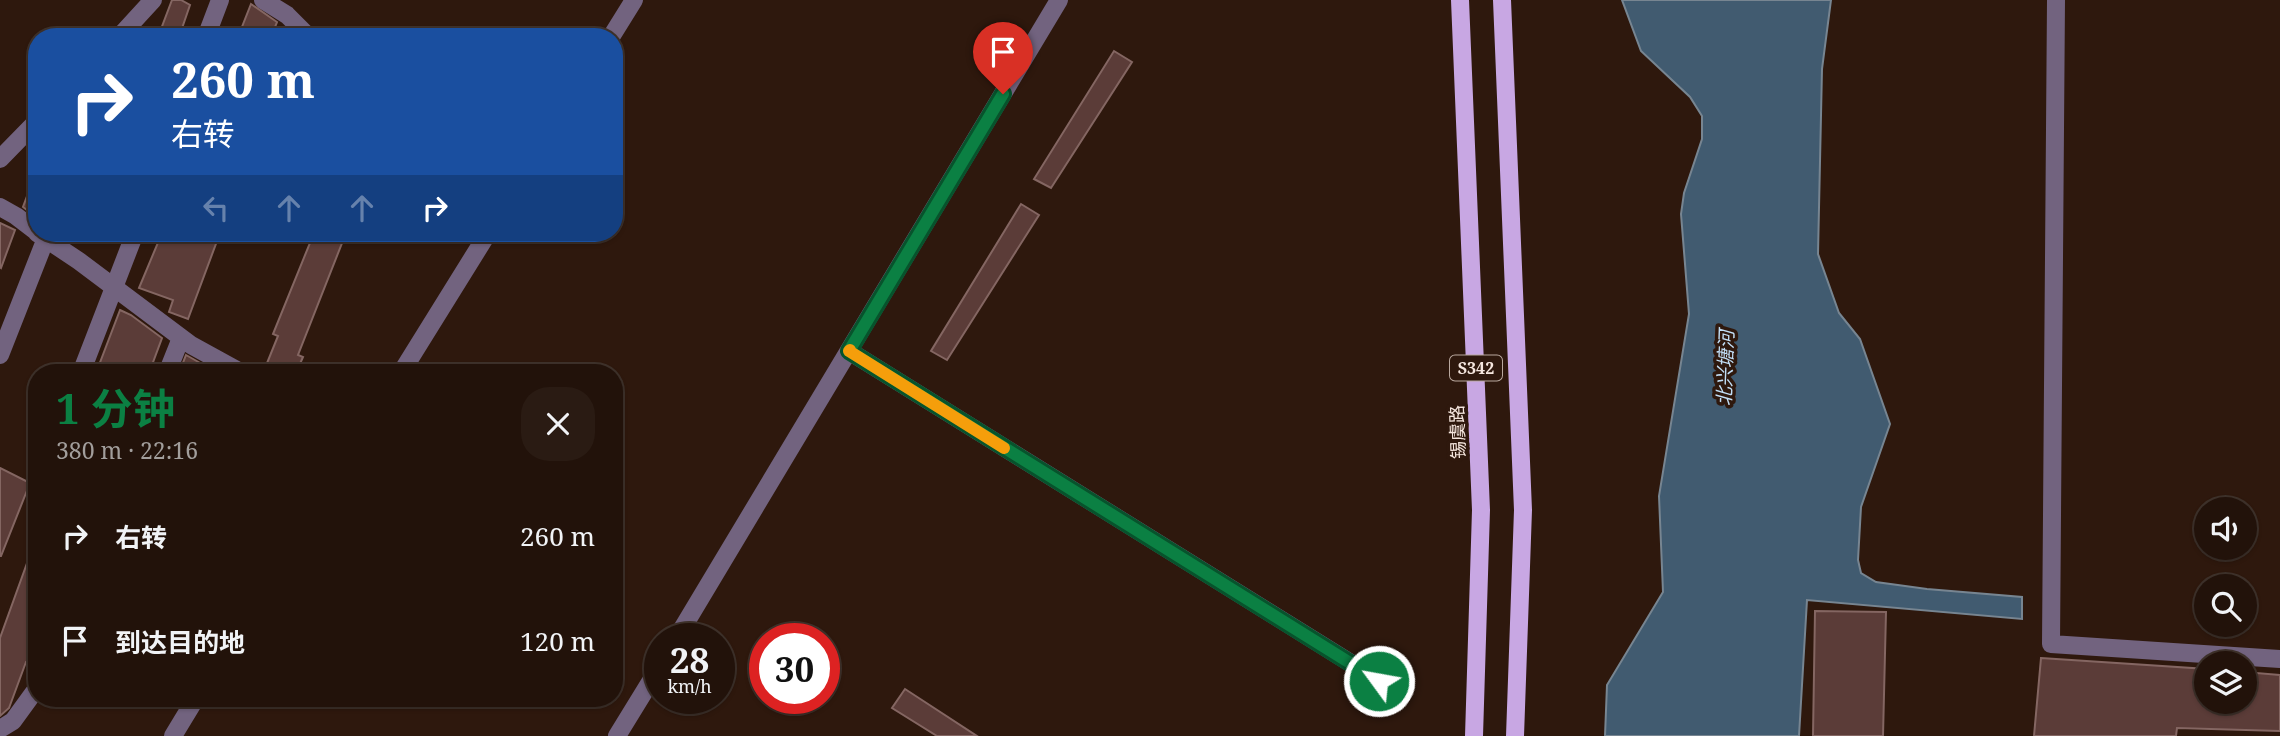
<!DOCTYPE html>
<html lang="zh">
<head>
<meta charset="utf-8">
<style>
  body { margin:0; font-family:"Noto Serif","Noto Sans SC",serif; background:#2a1b13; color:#f1f3f6; height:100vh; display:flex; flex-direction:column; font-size:26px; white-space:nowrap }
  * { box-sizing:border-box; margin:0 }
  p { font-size:23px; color:#a29e9c }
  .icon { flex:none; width:38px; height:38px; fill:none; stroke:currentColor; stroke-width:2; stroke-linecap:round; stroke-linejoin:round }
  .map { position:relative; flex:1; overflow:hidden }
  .details { position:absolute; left:28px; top:364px; width:595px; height:343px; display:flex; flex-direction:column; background:#22120a; border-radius:28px; box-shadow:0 2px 5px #0004,0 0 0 2px #3f322b }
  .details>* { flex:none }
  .top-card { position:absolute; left:28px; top:28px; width:595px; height:214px; border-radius:28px; box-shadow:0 2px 5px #0004,0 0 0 2px #3f322b; background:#1a4fa0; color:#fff; overflow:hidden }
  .buttons { position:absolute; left:2194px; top:497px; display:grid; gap:14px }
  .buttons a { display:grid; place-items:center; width:63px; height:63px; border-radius:50%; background:#22120a; box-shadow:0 2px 5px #0004,0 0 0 2px #3f322b; font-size:35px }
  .speed { position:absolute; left:644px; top:623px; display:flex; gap:14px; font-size:35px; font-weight:700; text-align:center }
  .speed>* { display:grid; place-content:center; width:91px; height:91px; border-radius:50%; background:#22120a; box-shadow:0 2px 5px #0004,0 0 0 2px #3f322b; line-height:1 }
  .speed small { font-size:18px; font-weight:400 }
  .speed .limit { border:10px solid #d22; background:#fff; color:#111 }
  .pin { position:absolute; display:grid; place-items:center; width:60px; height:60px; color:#fff; margin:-72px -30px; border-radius:50% 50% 50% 0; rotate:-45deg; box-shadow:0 0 7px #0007 }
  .pin .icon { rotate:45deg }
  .me { position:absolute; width:77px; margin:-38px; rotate:302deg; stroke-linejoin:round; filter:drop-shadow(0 0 5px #0008) }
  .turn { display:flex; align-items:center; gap:24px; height:147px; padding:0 28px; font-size:32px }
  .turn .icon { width:91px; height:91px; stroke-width:2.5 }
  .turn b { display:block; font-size:49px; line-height:60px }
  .lanes { display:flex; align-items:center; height:66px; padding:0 28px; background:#0003; justify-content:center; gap:35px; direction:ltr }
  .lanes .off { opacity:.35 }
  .round { display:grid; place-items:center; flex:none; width:74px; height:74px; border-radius:28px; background:#2a1b13 }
  .summary { display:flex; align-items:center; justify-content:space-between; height:119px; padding:0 28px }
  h1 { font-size:42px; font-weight:700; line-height:52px; color:#0b8043 }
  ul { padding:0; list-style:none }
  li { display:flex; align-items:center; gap:21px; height:105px; padding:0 28px }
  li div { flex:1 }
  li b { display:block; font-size:26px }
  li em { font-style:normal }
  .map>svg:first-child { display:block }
</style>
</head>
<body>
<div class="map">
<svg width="2280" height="736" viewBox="0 0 2280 736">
  <rect width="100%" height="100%" fill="#2e180d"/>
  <path fill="#415b70" stroke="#778591" stroke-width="2" d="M1622,0h209l-9,69 -4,185 21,59 21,26 30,85 -29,83 -3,53 3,13 15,9 51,7 95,8v22l-215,-19 -8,136h-194l2,-51 56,-93 -4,-96 30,-182 -8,-100 3,-21 18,-54v-23l-12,-19 -49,-46z"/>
  <path fill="#5b3c38" stroke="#846662" stroke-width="2" d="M172,0h9l9,5 -11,32h-21z
    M251,4l26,18 -6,15h-33z
    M1114,51l18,11 -81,126 -17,-9z
    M35,175l2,1v42l-14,-11z
    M1021,204l18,11 -92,145 -16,-9z
    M0,223l15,7 -14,38 -1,-1z
    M162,233h58l-32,86 -19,-7 4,-12 -34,-12z
    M314,233h32l-48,122 5,2 -7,16h-33l15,-37 -5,-2z
    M120,310l11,5 31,23 -13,35h-53z
    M186,355l16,9 14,9h-37z
    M0,468l30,15 -29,73h-1z
    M35,541l2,126 -11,-5 -17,46 -9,8v-78z
    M1815,611l71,1 -3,124h-70z
    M2041,658l166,11v33h38v-30l35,3v56l-103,-3 -1,8h-142z
    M905,689l72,47h-40l-45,-28z"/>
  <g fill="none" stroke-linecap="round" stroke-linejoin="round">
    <path stroke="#72637f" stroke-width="18" d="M263,0l24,15 22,22
      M2056,0l-5,644 229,15
      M119,37l34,-37
      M206,37l14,-37
      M611,37l23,-37
      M0,159l37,-38
      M0,207l16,9 21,16
      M37,233l42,28 112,84 51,28
      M849,351l553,344
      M0,355l48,-122
      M81,373l54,-140
      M167,373l14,-35
      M401,373l87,-140
      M676,639l383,-639
      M0,729l13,-8 24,-33
      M173,736l23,-38
      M617,736l43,-70"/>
    <path stroke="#c8a7e3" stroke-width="18" d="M1460,0l21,510 -7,226
      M1502,0l21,510 -8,226"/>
  </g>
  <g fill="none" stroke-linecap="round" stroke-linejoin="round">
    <g stroke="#07532c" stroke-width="18">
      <path id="route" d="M1003,94l-154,257 530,330"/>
    </g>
    <use href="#route" stroke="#0b8043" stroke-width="12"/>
    <path stroke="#f59e0b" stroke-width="12" d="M850,350l-1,1 155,97"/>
  </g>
  <g text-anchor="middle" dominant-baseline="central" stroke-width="7" stroke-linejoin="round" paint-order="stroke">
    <rect fill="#2e180d" stroke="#b9a89f" stroke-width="2" x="1450" y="355.5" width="52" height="25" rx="5"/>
    <g font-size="16" font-weight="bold" fill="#f5e6de">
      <text x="1476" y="368">S342</text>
    </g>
    <g font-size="18" fill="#f5e6de" stroke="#2e180d">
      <text transform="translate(1457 432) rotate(-92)">锡虞路</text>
    </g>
    <g font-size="19" font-style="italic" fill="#c2dff7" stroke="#2e180d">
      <text transform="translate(1725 368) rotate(-88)">北兴塘河</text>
    </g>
  </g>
</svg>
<div class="buttons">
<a><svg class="icon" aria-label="sound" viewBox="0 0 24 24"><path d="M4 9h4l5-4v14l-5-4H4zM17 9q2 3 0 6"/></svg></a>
<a><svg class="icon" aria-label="search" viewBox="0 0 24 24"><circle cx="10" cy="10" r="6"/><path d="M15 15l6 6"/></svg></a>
<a><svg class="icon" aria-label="layers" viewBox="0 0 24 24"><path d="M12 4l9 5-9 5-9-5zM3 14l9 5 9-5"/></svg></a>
</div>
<div class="speed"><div>28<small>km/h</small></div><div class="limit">30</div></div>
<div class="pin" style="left:1003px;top:94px;background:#d93025"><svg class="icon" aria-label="arrive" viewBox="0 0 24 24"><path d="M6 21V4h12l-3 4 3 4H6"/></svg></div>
<svg class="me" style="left:1379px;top:681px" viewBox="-20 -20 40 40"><circle r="17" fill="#0b8043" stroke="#fff" stroke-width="3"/><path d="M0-11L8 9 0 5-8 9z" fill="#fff"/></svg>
<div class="top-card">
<div class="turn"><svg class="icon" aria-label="right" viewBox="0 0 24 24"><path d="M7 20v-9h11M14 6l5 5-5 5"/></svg><div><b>260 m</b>右转</div></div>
<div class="lanes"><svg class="icon off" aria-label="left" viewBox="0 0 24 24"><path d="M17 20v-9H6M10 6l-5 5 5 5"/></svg><svg class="icon off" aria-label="ahead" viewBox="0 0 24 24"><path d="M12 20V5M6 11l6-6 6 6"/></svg><svg class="icon off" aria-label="ahead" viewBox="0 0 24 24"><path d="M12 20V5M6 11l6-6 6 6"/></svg><svg class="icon" aria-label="right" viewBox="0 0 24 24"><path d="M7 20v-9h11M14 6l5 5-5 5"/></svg></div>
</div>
<section class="details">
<div class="summary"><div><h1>1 分钟</h1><p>380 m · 22:16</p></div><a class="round"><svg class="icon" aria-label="close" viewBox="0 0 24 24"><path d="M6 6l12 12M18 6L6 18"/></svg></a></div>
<ul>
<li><svg class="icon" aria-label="right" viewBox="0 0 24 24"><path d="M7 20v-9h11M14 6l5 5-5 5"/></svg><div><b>右转</b></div><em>260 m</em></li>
<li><svg class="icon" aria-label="arrive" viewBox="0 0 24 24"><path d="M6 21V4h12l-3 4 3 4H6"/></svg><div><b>到达目的地</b></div><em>120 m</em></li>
</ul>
</section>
</div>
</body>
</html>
